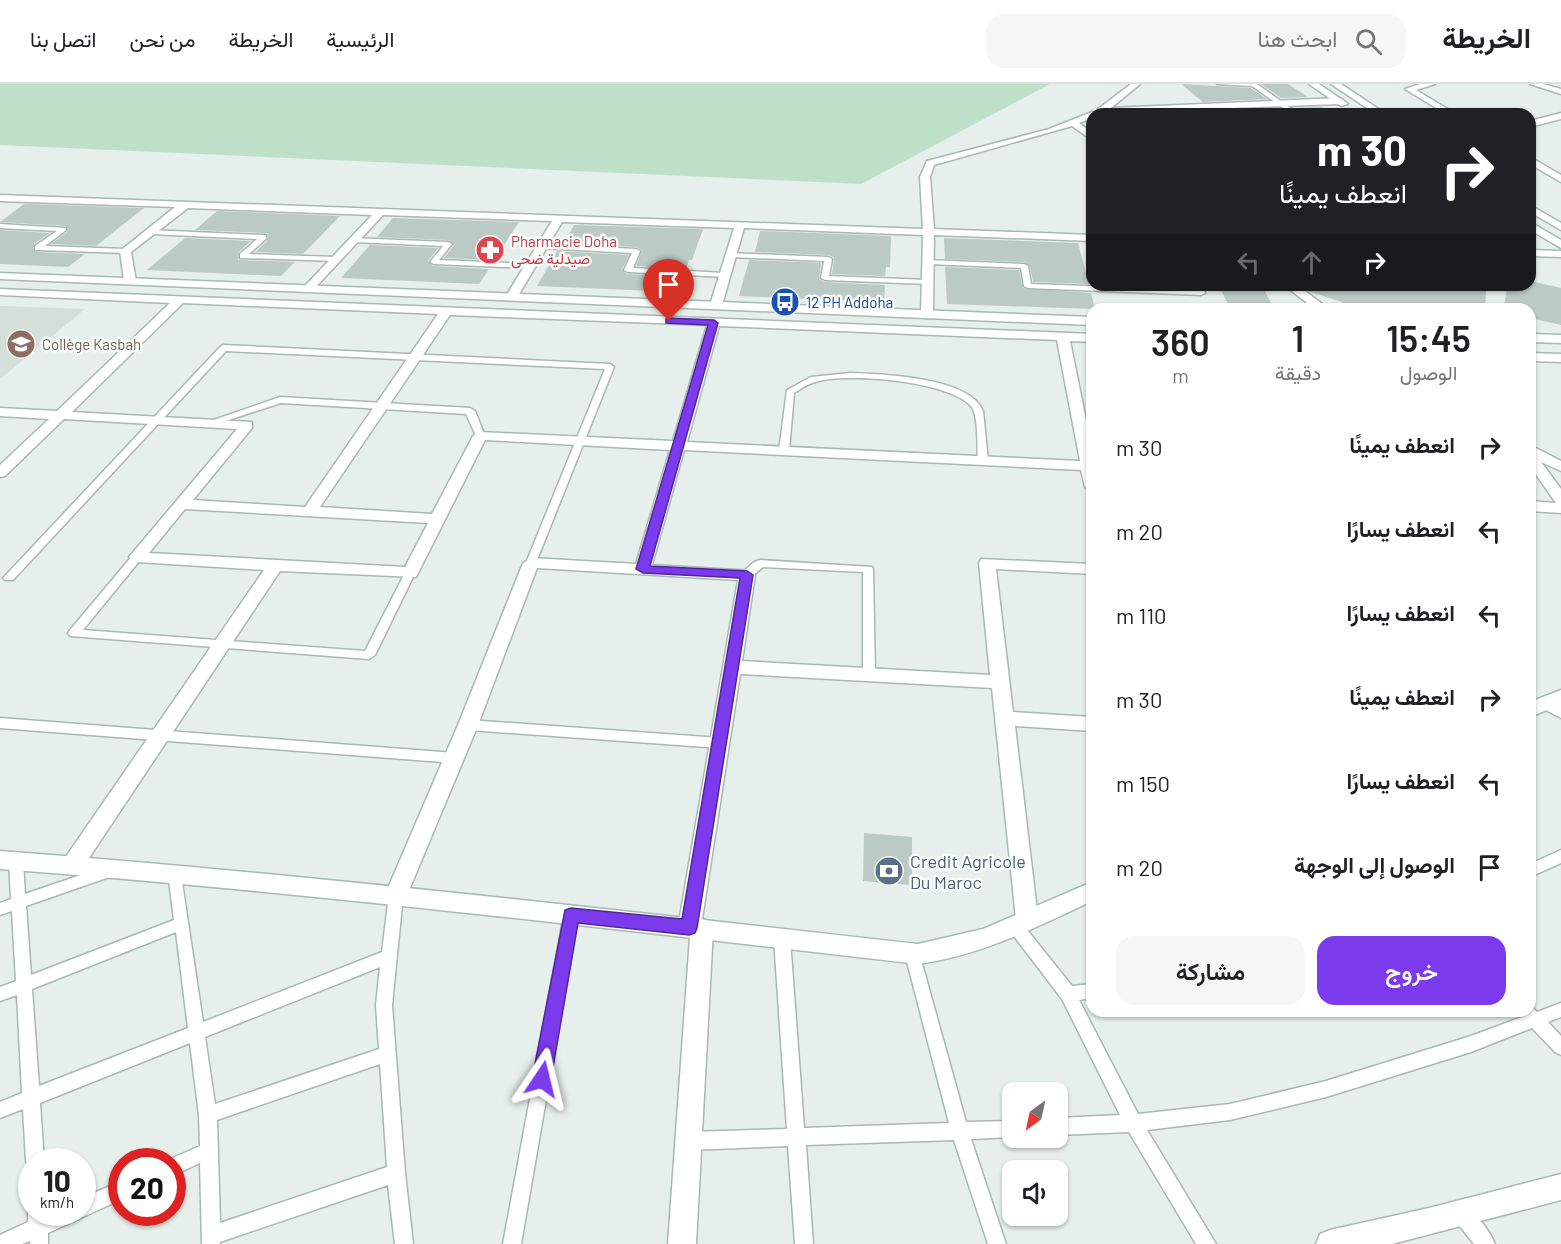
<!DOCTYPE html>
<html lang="ar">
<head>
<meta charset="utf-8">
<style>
  body { margin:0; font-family:Barlow,Vazirmatn,sans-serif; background:#f6f6f6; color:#202124; direction:rtl; height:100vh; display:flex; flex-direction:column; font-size:22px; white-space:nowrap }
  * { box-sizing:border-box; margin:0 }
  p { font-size:20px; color:#757577 }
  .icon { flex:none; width:33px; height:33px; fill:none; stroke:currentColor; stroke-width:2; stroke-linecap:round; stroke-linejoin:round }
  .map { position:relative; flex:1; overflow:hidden; direction:ltr }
  .panel { position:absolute; left:1086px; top:219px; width:450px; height:714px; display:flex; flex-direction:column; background:#fff; border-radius:18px; box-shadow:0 2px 4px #0004; direction:rtl }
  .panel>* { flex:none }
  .hud { position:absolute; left:1086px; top:24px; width:450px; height:183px; border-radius:18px; box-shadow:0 2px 4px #0004; direction:rtl; background:#202124; color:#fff; overflow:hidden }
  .needle { width:39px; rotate:213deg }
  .buttons { position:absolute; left:1002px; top:998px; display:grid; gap:12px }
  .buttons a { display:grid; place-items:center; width:66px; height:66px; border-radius:12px; background:#fff; box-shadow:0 2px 4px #0004; font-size:30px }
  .speed { position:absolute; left:18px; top:1064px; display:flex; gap:12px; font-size:30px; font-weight:700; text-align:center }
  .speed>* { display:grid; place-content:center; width:78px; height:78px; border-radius:50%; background:#fff; box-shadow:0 2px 4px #0004; line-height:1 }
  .speed small { font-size:15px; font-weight:400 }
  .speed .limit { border:9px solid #d22; background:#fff; color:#111 }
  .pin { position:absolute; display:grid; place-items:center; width:51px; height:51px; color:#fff; margin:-62px -26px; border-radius:50% 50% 50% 0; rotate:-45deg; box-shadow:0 0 6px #0007 }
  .pin .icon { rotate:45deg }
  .me { position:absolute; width:66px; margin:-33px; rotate:10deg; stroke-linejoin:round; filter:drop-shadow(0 0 4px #0008) }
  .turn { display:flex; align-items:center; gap:21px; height:126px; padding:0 30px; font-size:27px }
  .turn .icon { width:78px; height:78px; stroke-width:2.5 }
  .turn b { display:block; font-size:42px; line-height:51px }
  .lanes { display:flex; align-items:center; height:57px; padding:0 30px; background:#0003; justify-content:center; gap:30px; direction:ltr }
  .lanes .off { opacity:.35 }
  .eta { display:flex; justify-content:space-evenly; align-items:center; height:102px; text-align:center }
  .eta b { font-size:36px; font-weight:600; line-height:42px }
  .action { display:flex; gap:12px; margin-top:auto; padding:12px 30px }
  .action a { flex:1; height:69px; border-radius:18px; background:#7c3aed; color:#fff; font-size:24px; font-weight:600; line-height:69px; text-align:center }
  .action a+a { background:#f6f6f6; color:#202124 }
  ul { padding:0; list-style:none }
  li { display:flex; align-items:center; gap:18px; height:84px; padding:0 30px }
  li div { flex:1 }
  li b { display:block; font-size:22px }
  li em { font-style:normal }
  header { display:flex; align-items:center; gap:36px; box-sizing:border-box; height:84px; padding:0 30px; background:#fff; border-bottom:2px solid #e0e0e0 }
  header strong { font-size:28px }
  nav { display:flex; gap:33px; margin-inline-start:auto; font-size:21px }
  .search { width:420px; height:54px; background:#f6f6f6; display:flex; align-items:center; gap:15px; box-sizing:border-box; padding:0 21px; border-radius:18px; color:#757577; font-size:22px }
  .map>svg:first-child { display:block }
</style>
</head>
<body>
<header>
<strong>الخريطة</strong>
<div class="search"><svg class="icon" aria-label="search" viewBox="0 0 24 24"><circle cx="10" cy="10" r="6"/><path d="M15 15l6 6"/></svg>ابحث هنا</div>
<nav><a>الرئيسية</a><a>الخريطة</a><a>من نحن</a><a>اتصل بنا</a></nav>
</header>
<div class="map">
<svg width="1561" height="1160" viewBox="0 0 1561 1160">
  <rect width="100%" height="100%" fill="#e6efeb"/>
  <path fill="#d4dfda" d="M0,222l85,3 -85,70z"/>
  <path fill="#bfe0c8" d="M0,0h1050l-189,100 -861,-39z"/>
  <path fill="#bbcac4" d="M1181,0l70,4 16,11 -64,3z
    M1261,0h27l20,13 -27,1z
    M1322,23l11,7h-32l-7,-6z
    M1280,24l8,6h-70l-3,-3z
    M24,120l120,4 -48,38 -45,-2 16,-12 -1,-6 -66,-4z
    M217,127l123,5 -37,38 -48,-2 12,-11 1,-8 -73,-3z
    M393,134l126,4 -25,38 -50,-2 10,-13 -6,-5 -71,-3z
    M574,141l129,4 -11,31h-3l-3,9 -50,-3 6,-16 -6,-3 -72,-4z
    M0,146l50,3 -16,11 1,8 50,2 -17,13 -68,-3z
    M760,147l131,5 -1,31h-4l-1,9 -53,-2 2,-16 -5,-3 -74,-3z
    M185,154l66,3 -12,11 -1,8 57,2 -14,14 -134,-6z
    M944,154l134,5 11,41 -56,-2 -3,-16 -6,-4 -79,-3z
    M370,161l68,3 -10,13 5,5 56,3 -10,15 -138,-6z
    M557,167l72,4 -7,14 5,5 56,3 -5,15 -141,-6z
    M749,176l72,3 -2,16 5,3 61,3 -1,17 -145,-6z
    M945,183l74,3 4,18 68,5 4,16 -148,-5z
    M1530,197l31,7v37l-31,-7v-9h-27l5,-24h22z
    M1219,201h43l12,24h-44z
    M1303,201h107l10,4 66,2 -1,18h-122l-55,-18z
    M864,749l48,4v48l-49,-4z"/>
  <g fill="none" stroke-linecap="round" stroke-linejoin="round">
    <g stroke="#a8b8b2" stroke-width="3">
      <path id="lane" d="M1217,0h40l42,30h-7l-40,-28z
        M0,140l66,4v2l-21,16 80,3 4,2 -4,2 -87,-3h-3v-4l22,-15 -57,-3z
        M148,146l115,5h3v4l-17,15 87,3 4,2 -4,2 -93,-3h-3v-4l17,-15 -106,-5 -4,-2z
        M351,154l97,4 4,2 -13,16 91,4 4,2 -4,2 -96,-4 -4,-2 13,-16 -89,-4h-3z
        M539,160l97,5 4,2 -7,17 92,5 4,2 -4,2 -97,-5 -4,-2 8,-17 -90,-5h-3z
        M728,169l100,4 4,2 -3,17 99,4 4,2 -4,2 -103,-4 -4,-2 3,-17 -93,-4h-3z
        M925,176l99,4 4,2 3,18 165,6 -2,-5h8l3,8 -4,2 -173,-7 -4,-2 -3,-18 -93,-4h-3z
        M224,261l386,19 4,3 -79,198 -4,1 -5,-3 79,-194 -379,-18 -213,229h-8l-2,-2 2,-2 216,-230z
        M850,289c31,1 120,4 133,38l5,50 -5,3 -5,-3c-1,-13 1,-45 -7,-55 -22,-25 -125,-34 -156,-24 -8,2 -14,7 -21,11l-5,58 -5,3 -3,-1 -2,-2 8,-61 24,-13z
        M280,313l190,11 5,3 10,25 -2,2h-6l-11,-24 -185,-11 -68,22h-6l-2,-2z
        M137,470l5,3 -1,2 -58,71 282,21 40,-78 5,-3 5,3 -40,82 -6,4 -299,-23 -2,-3 2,-3 63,-75z
        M760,476l112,7 1,2 2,106 -2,3 -4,1 -6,-4v-103l-100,-5 -12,10h-8l-1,-2c4,-6 11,-14 18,-15z
        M0,634l455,35 5,2 2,3 -2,3 -5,2 -455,-35z
        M468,636l252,18 5,2 1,3 -1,3 -5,2 -252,-18 -4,-2 -2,-3 2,-3z
        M1561,766v13l-31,14v-13z
        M16,771l5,2 2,4 2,33 85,-29 5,2 2,4 -2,4 -89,31 5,69 143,-55 -6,-47 2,-4 5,-2 5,2 23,153 179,-70 7,-57 2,-4 5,-2 5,2 2,4 -11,110 13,168 8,71h-18l-7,-59 -168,57v2h-18l-2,-81 -28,13v-15h-6l34,-15 -1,-31 -9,-72 -150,60 4,58h-12v7l-3,-1 -3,-6 -3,-52 -23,9v-16l22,-9 -5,-98 -17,6v-14l16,-6 -4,-70 -12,4v-12l11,-4 -2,-38 2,-4zM176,848l12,96 -149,58 -7,-97zM380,883l-4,38 3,44 -164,55 -10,-67zM380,980l7,103 -167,56 -3,-103z
        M571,825l5,1 2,5 -57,329h-18l61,-329 2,-5z
        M1015,836l5,1 52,65 20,-2v14l-13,2 59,114 92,-10 96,-23 145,-45 51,-19 -4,-6h12v-6l7,7 24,-9v14l-13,5 13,14v19l-6,-3 -23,-24 -61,24 -145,45 -96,23 -83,10 69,114h-20l-67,-112 -71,3v-17l62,-3 -58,-116 -52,-68 -2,-5 2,-5z
        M782,848l5,2 3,5 14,189 145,-5 -44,-169 3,-5 5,-2 5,2 48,173 46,-1 2,16 -43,2 35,105h-18l-34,-104 -148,5 7,99h-18l-7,-98 -100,4 -6,-3 -3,-6 3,-6 6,-3 99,-3 -13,-190 3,-5z
        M122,1097v18l-74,34v11h-18v-3l-8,3h-22v-9l28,-13v-10l3,-6 1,6h14v3l6,-3h30v-14z
        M1461,1121c13,5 29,26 34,39h-21l-19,-24 -3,-6 3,-6z"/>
    </g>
    <g stroke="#a8b8b2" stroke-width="3">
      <path id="street" d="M1131,0h9l-29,24 229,-10 4,3 -4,3 -242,9v-4z
        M1420,0h15l-19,6 40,24h-10l-41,-25z
        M1530,0h13l18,5v5z
        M1092,28l4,2h-4v4l-13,5 13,10v7l-20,-14 -138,39 -4,12 4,52 158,6v6l-158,-6 -1,79 -6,4 -6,-4 2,-79 -179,-7 -22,77 -6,4 -6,-4 24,-77 -172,-6 -44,74 -6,4 -6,-4 46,-75 -169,-6 -71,76h-8v-4l68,-72 -184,-7 -57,44 5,29 -6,3 -6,-3 -4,-30 55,-44 -175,-6v-6l923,34 -3,-52 7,-16 122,-32z
        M1561,29v6l-31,8v-6z
        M1530,73l31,18v7l-31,-18z
        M1530,166l31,1v6l-31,-1z
        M1284,201h13l32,24h-14z
        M0,205l1092,45v8l-22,-1 22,109v41l-7,-4 -4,-17 -397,-20 -32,115 101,6 2,4 -13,86 248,14 -11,-112 2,-4 111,5v10l-96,-5 17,143 79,5v14l-77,-5 23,193 -3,7 -8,3 -8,-3 -3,-7 -24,-231 -252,-14 -38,245 8,3 3,7 -17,315h-28l22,-307 -9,-2 -3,-7 60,-348 -201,-12 -59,157 -71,170 -3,7 -8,2 -8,-2 -3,-7 73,-170 65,-162 8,-5 105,6 34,-114 -185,-10 -69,137 -136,-6 -199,299 -8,3 -8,-3 -3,-6 3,-6 199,-288 -127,-8 -8,-5 108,-128 -173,-10 -59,57 -5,1v-12l49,-46 -49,-3v-8l57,3 113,-108 -170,-8zM183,219l255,11 -133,193 -112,-7 59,-72v-6l-180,-10zM450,231l257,10 -34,116 -193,-9 -7,4 -41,78 -112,-7zM719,242l338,14 23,121 -393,-19zM185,425l243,14 -23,44 -256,-14z
        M1530,269l31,1v8l-31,-1z
        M1530,361l31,16v10l-20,-9 20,27v24l-31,-2v-10l26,2 -26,-37z
        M1549,612l12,6v16l-19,-10 -2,-5 2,-5z
        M1561,1090v26l-169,44h-76l4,-10 10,-4 99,-22z"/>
    </g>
    <g stroke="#a4bbb3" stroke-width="3">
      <path id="secondary" d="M1309,0h10l29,20 -7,2z
        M1331,0h10l45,30h-10z
        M1530,121l31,18v7l-31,-18z
        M1530,138l31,18v8l-31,-18z
        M0,189l1092,44v8l-1092,-46z
        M1530,250l31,1v8l-31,-1z
        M1561,606v14l-31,13v-15z
        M0,767c307,23 612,59 918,93l65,-15 109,-47v19c-57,27 -111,54 -174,63 -306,-35 -611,-72 -918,-95z"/>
    </g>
    <use href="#lane" fill="#fff" fill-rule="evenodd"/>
    <use href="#street" fill="#fff" fill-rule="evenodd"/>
    <use href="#secondary" fill="#fff" fill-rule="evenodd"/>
  </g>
  <path fill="#7c3aed" stroke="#51269a" stroke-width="1.5" d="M669,234l45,2 4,3 -68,243 97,5 6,4 -56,353 -2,5 -6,2 -111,-12 -27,156 -3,7 -6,3 -7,-3 -3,-7 33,-169 6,-2 111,11 58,-341 -97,-5 -7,-4 72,-244 -42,-2v-4z"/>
  <defs>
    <g id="pharmacy-disc" transform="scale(1.5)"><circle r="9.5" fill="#e0444e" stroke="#f7fbf9"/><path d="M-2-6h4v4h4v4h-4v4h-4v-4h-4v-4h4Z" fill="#fff"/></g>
    <g id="bus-disc" transform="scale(1.5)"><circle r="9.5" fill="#1a4fb4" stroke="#f7fbf9"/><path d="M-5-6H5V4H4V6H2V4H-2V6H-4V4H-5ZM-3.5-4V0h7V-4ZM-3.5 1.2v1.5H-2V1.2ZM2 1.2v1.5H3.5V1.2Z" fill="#fff"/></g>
    <g id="school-disc" transform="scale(1.5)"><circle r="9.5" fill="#8d6e63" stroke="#f7fbf9"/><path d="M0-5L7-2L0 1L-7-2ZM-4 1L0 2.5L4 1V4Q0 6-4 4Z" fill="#fff"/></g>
    <g id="bank-disc" transform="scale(1.5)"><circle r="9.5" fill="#5c6f8a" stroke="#f7fbf9"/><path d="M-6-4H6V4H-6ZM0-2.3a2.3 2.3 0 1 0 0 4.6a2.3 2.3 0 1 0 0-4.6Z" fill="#fff"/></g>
  </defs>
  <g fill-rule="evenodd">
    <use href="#pharmacy-disc" x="490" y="166"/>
    <use href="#bus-disc" x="785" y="218"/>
    <use href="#school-disc" x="21" y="260"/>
    <use href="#bank-disc" x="889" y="787"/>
  </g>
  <g text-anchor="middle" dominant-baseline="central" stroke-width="5" stroke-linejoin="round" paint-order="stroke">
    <g font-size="15" fill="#be3a42" stroke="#f7fbf9" text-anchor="start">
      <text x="511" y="157">Pharmacie Doha<tspan x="511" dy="17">صيدلية ضحى</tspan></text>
    </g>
    <g font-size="15" fill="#164399" stroke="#f7fbf9" text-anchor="start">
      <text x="806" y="218">12 PH Addoha</text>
    </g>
    <g font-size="15" fill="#785e54" stroke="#f7fbf9" text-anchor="start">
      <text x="42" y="260">Collège Kasbah</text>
    </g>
    <g font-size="18" fill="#4e5e75" stroke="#f7fbf9" text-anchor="start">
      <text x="910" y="777">Credit Agricole<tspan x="910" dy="21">Du Maroc</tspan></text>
    </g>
  </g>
</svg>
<div class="buttons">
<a><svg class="needle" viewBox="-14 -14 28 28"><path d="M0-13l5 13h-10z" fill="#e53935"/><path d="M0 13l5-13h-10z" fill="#757577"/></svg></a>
<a><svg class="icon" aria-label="sound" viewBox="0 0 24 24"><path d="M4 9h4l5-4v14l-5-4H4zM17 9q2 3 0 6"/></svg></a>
</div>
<div class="speed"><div>10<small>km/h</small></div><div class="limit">20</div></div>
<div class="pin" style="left:669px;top:237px;background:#d93025"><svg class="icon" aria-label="arrive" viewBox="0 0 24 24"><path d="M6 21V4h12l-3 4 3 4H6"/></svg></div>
<svg class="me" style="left:542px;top:995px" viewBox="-20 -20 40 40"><path d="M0-17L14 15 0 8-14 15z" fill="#7c3aed" stroke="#fff" stroke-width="4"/></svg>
<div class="hud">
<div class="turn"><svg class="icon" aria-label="right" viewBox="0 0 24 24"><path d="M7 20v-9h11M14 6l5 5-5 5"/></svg><div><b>30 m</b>انعطف يمينًا</div></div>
<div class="lanes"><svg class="icon off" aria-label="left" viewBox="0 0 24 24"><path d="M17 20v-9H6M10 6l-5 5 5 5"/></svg><svg class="icon off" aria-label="ahead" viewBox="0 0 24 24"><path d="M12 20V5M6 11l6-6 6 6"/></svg><svg class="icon" aria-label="right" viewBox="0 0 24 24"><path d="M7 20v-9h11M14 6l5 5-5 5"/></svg></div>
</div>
<section class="panel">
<div class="eta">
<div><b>15:45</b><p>الوصول</p></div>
<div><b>1</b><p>دقيقة</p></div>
<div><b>360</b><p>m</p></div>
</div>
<ul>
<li><svg class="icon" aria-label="right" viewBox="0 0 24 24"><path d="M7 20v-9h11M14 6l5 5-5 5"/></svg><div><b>انعطف يمينًا</b></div><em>30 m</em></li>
<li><svg class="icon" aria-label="left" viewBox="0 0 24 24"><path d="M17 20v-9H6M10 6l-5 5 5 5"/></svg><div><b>انعطف يسارًا</b></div><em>20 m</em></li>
<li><svg class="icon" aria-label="left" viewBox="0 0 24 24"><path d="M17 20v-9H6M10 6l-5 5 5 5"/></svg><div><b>انعطف يسارًا</b></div><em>110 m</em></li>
<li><svg class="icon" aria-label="right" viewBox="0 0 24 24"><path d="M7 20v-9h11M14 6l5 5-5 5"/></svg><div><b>انعطف يمينًا</b></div><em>30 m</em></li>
<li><svg class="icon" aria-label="left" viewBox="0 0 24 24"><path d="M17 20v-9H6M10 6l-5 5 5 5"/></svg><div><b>انعطف يسارًا</b></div><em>150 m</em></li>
<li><svg class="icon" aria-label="arrive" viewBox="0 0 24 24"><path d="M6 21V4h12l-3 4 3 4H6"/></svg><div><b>الوصول إلى الوجهة</b></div><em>20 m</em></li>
</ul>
<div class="action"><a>خروج</a><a>مشاركة</a></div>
</section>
</div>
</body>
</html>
